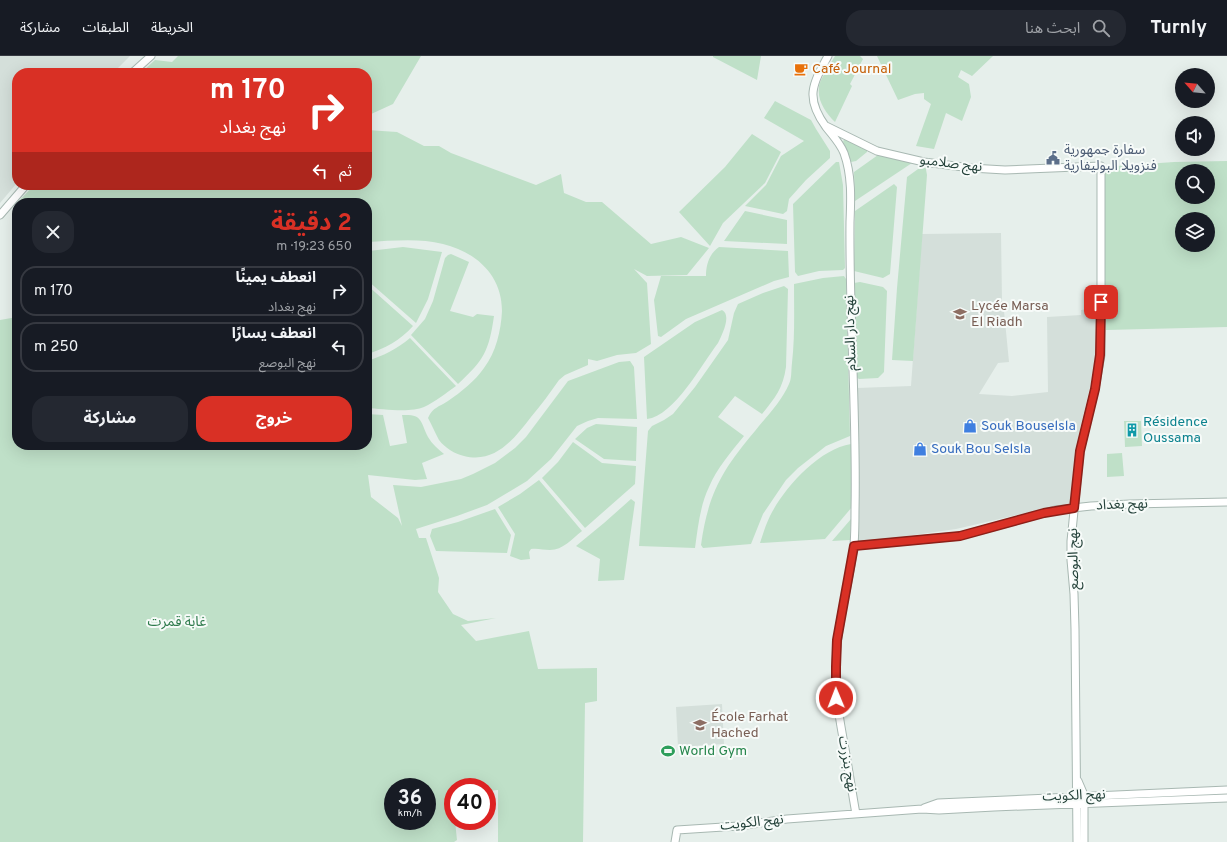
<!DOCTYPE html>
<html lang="ar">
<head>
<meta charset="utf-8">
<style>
  body { margin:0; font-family:Overpass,"Noto Sans Arabic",sans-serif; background:#242831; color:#f1f3f6; direction:rtl; height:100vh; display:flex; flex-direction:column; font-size:15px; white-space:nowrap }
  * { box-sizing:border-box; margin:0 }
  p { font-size:13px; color:#9ea1a6 }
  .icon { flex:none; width:22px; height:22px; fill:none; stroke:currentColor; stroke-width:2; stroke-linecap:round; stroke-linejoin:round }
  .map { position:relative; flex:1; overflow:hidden; direction:ltr }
  .panel { position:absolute; left:12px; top:142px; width:360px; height:252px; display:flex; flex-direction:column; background:#171b24; border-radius:16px; box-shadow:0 4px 16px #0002; direction:rtl }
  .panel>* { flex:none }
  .hud { position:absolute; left:12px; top:12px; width:360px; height:122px; border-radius:16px; box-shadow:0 4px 16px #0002; direction:rtl; background:#d93025; color:#fff; overflow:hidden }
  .needle { width:26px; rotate:297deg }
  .tools { position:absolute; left:1175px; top:12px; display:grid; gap:8px }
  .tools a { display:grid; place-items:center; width:40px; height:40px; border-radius:50%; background:#171b24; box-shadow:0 4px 16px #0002; font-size:20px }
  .speed { position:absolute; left:384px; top:722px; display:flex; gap:8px; font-size:20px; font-weight:700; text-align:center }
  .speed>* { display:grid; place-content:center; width:52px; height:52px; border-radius:50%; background:#171b24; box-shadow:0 4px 16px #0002; line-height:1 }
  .speed small { font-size:10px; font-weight:400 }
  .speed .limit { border:6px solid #d22; background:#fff; color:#111 }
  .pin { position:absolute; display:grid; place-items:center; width:34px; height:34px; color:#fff; margin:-17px; border-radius:8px; box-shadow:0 2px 6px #0006 }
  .me { position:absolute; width:44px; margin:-22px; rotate:359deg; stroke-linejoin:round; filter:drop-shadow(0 0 3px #0008) }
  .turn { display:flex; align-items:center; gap:14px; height:84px; padding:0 20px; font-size:18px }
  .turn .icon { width:52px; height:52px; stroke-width:2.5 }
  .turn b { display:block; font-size:28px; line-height:34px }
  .then { display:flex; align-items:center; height:38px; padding:0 20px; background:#0003; gap:8px; font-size:15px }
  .round { display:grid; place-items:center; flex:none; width:42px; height:42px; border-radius:16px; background:#242831 }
  .head { display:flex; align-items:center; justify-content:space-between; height:68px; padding:0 20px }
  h1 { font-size:24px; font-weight:700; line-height:30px; color:#d93025 }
  .cta { display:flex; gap:8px; margin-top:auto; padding:8px 20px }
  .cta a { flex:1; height:46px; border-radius:16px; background:#d93025; color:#fff; font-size:16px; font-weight:700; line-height:46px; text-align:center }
  .cta a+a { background:#242831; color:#f1f3f6 }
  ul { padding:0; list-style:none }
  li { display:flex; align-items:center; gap:12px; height:50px; margin:0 8px 6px; padding:0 12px; border:2px solid #363941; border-radius:16px }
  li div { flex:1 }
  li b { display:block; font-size:15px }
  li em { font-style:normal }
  header { display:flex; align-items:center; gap:24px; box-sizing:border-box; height:56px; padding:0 20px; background:#171b24; border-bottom:1px solid #363941 }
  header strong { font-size:19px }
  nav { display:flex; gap:22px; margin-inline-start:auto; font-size:14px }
  .search { width:280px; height:36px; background:#242831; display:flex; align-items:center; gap:10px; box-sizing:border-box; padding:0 14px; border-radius:16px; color:#9ea1a6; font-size:15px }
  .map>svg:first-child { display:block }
</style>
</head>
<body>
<header>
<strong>Turnly</strong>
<div class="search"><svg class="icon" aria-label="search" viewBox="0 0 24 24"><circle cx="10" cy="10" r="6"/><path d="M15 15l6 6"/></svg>ابحث هنا</div>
<nav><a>الخريطة</a><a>الطبقات</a><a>مشاركة</a></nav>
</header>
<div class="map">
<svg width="1227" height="786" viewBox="0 0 1227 786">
  <rect width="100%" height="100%" fill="#e6efeb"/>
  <path fill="#d4dfda" d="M0,0h130l-17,17h-96v110l-17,20z
    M1001,177l1,68 1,10h1l5,51 -11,1 -19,31 33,2 36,-4 -1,-75 34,-2v-5l15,-2 1,49 -22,94 -5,52 -114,26 -98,14 1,-64 -2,-91 54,-2 11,-152z
    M722,648l2,40 -46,3 -2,-40z"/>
  <path fill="#bfe0c8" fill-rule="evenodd" d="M178,0h243l-28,48 -24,11 -2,2v-44h-226l14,-13 17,2z
    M713,0h48l-4,24 -44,-23z
    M835,0h25l3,3 -13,25 2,2 -17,36c-9,-9 -18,-21 -16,-35 0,-6 12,-24 16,-31z
    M877,0h116l-21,20 -11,-6 -3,7 11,7 2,13 -9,24 -16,-8 -12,36 -18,-3 15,-42 -7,-5v-6l-9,1 -17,6z
    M775,45l36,19 5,9 14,22v7l-24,22 -17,19 -2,12 -4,3 -38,-8 21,-21 15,-29 23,-15 -40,-23z
    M367,74l30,2 27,14h15l12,7 85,32 25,-11 3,19 22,9h16l49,42 30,-7 28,11 -22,27 -40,1 -13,-7 13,14 4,61 -15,9 -19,2 -20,6 -9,-2v6l-23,10 -6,5c-9,13 -18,25 -28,37 -17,22 -36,47 -67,39 -9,-2 -19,-8 -25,-16 -4,-7 -7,-15 -11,-22 5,-11 11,-11 20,-17 13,-9 27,-20 36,-33 12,-16 17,-37 18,-57 0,-36 -26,-59 -59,-67 -24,-6 -51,-3 -76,-2v-39h-350l17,-18h333z
    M752,78l29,18 -16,31 -42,40 -13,23 -31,-34 46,-45z
    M846,82l21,11v3l-11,9 -5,1 -8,-21z
    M878,99l34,8 -57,38 -1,-29z
    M1227,105v166l-121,3 -3,-46v-117l71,-5zM1182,115h26v26h-26zM1182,163h26v26h-26z
    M836,106h3l4,23 2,83 -2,2 -24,1 -21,5 -3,-4 -2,-68z
    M925,108l2,11 -14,186 -21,-1 5,-72 10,-111z
    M894,128l3,3 -7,87 -7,4 -29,-7 1,-60z
    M745,155l42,9v24l-63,-3z
    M403,191l39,5 -14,47 -12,24 -49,-43v-26l2,-3z
    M719,191l69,4 1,26 -15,4 -88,38 -25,18 -3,-1 -4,-36 7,-24h45c0,-11 3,-22 13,-29z
    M451,198l18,8 -19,49 23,6 4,-3 17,2c-5,35 -10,44 -36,68l-47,-49 14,-16 8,-18 12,-43 3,-3z
    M844,220l2,3 4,157 -24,10 -28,22 -12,12 -23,34 -12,30 -48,4 -2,-3c7,-51 21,-75 54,-114 11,-14 27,-30 34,-47 3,-6 2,-14 3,-21 3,-26 2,-53 2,-79l29,-6z
    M860,226l23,5 4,4 -3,81 -6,6 -19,1 -4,-3 -1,-93z
    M367,229l46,41c-12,14 -29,23 -46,28z
    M784,230l4,3 -2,78c-3,21 -11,31 -24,47l-27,-18 -17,21 26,19c-13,16 -27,32 -35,51 -9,19 -11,40 -14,61l-56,-2 9,-115 4,-5 12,-6 9,-6 22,-27 33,-47 6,-27 4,-9 25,-11z
    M722,254c10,5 0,25 -4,33 -16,21 -44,73 -71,76l-3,-62 51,-35z
    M17,261v128h350v-2h3l-3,-15v-14l16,1 7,31 17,-3 -5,-28c21,-1 18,6 26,22 4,7 10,12 16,17l-22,9 5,16 -12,1 -47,-5 3,22 27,21 4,8 -9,-41 28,2 40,-8 12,-5 22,-11 20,-15 11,-11 42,-56 51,-19 11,-1 4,6 3,52 -39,-1 -10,3 -11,5 -26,33 -24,22 -40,24 -30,11 -41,13 3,9h7l13,40 -1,14 15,22 15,7 28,-3 -35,7 15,16 53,-10 9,38 59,-1v33l-12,2 -2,139h-85v-52l-11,1v-4h-34v34h2l2,19 -3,2h-454v-522zM393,731h34v34h-34z
    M410,282l46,48c-10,7 -21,16 -32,21 -13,6 -42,2 -57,1v-47c16,-5 30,-12 43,-23z
    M1124,365h17l1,25 -17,1z
    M596,368l41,3 -1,34 -32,-2 -29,-20 12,-11z
    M573,386l29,21 34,3 -1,18 -50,44 -43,-50 16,-16z
    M851,388l1,63 -27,32 -65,4c3,-9 6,-19 10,-27 14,-28 49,-67 81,-72z
    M1122,397l2,23 -17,1v-23z
    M539,424l43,51c-10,8 -19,19 -32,19 -7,0 -12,-2 -19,-1l-2,3 1,7 -9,1 -11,-4 5,-22 -17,-27 22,-13z
    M631,443l4,3 -11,78 -26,1 2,-22 -24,-13 28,-23z
    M495,453l16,26 -4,18 -71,-2 -6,-15 2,-7 26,-7z
    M851,463l-1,21 -18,1z"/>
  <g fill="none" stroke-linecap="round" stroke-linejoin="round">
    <g stroke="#a8b8b2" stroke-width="9">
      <path id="tertiary" d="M828,0c-16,29 -23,42 -2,71 7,9 14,16 18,26 8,22 7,46 6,69 -1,96 7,192 5,288 0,11 0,23 -1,35 -5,41 -18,81 -18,123 -1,28 4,54 9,81 4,22 7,43 11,65
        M132,17l19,-17
        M826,70l51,25 47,11 47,6 34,2 96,-4v189l-6,34 -15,62 -9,90v19l3,34 1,35 2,213
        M0,159l26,-30
        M854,490l106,-10 95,-26 36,-4 39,-2 97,-2
        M1078,725l6,14v47
        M924,752l14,-5 289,-13
        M675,786l2,-12 62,-4 48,-7 135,-10 17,1 55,-3 233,-9"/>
    </g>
    <use href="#tertiary" stroke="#fff" stroke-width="7"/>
  </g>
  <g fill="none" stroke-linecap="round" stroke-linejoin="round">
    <g stroke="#8d1f18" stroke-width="10">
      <path id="route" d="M836,642v-31l1,-27 17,-94 106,-10 84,-23 30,-5 6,-57 15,-62 5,-34 1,-53"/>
    </g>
    <use href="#route" stroke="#d93025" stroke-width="7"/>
  </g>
  <defs>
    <g id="cafe-bare" transform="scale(1.08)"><path d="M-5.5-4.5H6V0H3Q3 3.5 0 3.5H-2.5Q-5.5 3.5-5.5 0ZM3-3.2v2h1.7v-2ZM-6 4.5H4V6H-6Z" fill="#e8710a" stroke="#f7fbf9" stroke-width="2.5" paint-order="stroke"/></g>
    <g id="civic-bare" transform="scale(1.08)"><path d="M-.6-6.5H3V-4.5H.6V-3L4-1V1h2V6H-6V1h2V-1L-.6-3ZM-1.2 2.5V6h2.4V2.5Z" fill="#5c6f8a" stroke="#f7fbf9" stroke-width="2.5" paint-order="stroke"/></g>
    <g id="university-bare" transform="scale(1.08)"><path d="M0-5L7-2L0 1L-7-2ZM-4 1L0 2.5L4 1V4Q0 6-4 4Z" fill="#8d6e63" stroke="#f7fbf9" stroke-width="2.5" paint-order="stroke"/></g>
    <g id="shop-bare" transform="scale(1.08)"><path d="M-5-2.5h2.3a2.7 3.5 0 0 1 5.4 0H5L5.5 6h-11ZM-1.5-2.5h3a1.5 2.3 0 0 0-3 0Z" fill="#3f7fe0" stroke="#f7fbf9" stroke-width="2.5" paint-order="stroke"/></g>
    <g id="building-bare" transform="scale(1.08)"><path d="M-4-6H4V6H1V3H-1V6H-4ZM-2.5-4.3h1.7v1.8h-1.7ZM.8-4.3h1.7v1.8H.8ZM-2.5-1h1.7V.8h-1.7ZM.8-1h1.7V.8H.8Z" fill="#0f9aa8" stroke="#f7fbf9" stroke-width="2.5" paint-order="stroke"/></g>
    <g id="school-bare" transform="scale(1.08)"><path d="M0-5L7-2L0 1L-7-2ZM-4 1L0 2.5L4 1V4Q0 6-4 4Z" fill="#8d6e63" stroke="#f7fbf9" stroke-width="2.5" paint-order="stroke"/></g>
    <g id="stadium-bare" transform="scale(1.08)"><path d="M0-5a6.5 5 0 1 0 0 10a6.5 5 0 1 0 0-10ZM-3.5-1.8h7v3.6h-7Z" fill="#2e9e5b" stroke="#f7fbf9" stroke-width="2.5" paint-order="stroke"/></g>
  </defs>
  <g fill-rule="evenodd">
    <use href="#cafe-bare" x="801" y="13"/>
    <use href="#civic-bare" x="1053" y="102"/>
    <use href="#university-bare" x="960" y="258"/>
    <use href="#shop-bare" x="970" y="370"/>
    <use href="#building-bare" x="1132" y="374"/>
    <use href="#shop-bare" x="920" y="393"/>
    <use href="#school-bare" x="700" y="669"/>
    <use href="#stadium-bare" x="668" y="695"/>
  </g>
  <g text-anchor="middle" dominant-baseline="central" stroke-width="4" stroke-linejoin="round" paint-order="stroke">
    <g font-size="14" fill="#c56008" stroke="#f7fbf9" text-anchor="start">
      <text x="812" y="13">Café Journal</text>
    </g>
    <g font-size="14" fill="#4e5e75" stroke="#f7fbf9" text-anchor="start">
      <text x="1064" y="94">سفارة جمهورية<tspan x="1064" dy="16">فنزويلا البوليفارية</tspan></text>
    </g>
    <g font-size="14" fill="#24423a" stroke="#f7fbf9">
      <text transform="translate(951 108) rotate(7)">نهج صلامبو</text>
      <text transform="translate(851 277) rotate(-92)">نهج دار السلام</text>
      <text transform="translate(1122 449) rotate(-2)">نهج بغداد</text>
      <text transform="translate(1074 503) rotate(-91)">نهج البوصع</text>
      <text transform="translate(847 708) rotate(80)">نهج بنزرت</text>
      <text transform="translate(1074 740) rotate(-2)">نهج الكويت</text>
      <text transform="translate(752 767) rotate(-6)">نهج الكويت</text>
    </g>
    <g font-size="14" fill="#785e54" stroke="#f7fbf9" text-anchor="start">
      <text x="971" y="250">Lycée Marsa<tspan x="971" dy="16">El Riadh</tspan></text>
      <text x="711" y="661">École Farhat<tspan x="711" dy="16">Hached</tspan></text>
    </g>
    <g font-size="14" fill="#0d838f" stroke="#f7fbf9" text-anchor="start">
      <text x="1143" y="366">Résidence<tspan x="1143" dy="16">Oussama</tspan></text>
    </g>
    <g font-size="14" fill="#366cbe" stroke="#f7fbf9" text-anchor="start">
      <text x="981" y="370">Souk Bouselsla</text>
      <text x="931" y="393">Souk Bou Selsla</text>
    </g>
    <g font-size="14" fill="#2d7a4b" stroke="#f7fbf9">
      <text x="177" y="566">غابة قمرت</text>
    </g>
    <g font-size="14" fill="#27864d" stroke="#f7fbf9" text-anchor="start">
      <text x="679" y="695">World Gym</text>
    </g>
  </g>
</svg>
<div class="tools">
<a><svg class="needle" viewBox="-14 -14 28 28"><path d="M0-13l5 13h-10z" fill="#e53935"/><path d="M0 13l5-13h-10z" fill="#9ea1a6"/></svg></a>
<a><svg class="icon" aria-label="sound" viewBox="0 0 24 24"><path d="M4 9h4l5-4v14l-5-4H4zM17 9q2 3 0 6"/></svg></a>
<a><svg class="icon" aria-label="search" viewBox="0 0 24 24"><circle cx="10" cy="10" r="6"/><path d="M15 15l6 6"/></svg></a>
<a><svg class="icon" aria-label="layers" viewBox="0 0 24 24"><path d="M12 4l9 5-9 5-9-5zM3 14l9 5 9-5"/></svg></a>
</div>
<div class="speed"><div>36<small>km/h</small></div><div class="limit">40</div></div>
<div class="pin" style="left:1101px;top:246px;background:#d93025"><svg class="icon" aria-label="arrive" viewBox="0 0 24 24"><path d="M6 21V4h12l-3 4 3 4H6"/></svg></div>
<svg class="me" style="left:836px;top:642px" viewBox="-20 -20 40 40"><circle r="17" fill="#d93025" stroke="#fff" stroke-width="3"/><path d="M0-11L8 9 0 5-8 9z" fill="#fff"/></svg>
<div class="hud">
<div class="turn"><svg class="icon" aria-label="right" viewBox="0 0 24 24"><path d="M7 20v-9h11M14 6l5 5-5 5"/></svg><div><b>170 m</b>نهج بغداد</div></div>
<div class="then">ثم<svg class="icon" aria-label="left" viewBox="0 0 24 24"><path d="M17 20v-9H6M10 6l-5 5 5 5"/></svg></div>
</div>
<section class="panel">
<div class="head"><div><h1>2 دقيقة</h1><p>650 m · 19:23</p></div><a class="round"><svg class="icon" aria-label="close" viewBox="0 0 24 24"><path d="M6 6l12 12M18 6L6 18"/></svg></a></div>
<ul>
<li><svg class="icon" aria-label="right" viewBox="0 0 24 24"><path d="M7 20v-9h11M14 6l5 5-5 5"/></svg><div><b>انعطف يمينًا</b><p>نهج بغداد</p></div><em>170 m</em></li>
<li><svg class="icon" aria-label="left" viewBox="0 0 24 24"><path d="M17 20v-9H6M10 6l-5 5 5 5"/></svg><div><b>انعطف يسارًا</b><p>نهج البوصع</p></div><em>250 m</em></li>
</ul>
<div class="cta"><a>خروج</a><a>مشاركة</a></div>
</section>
</div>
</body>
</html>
